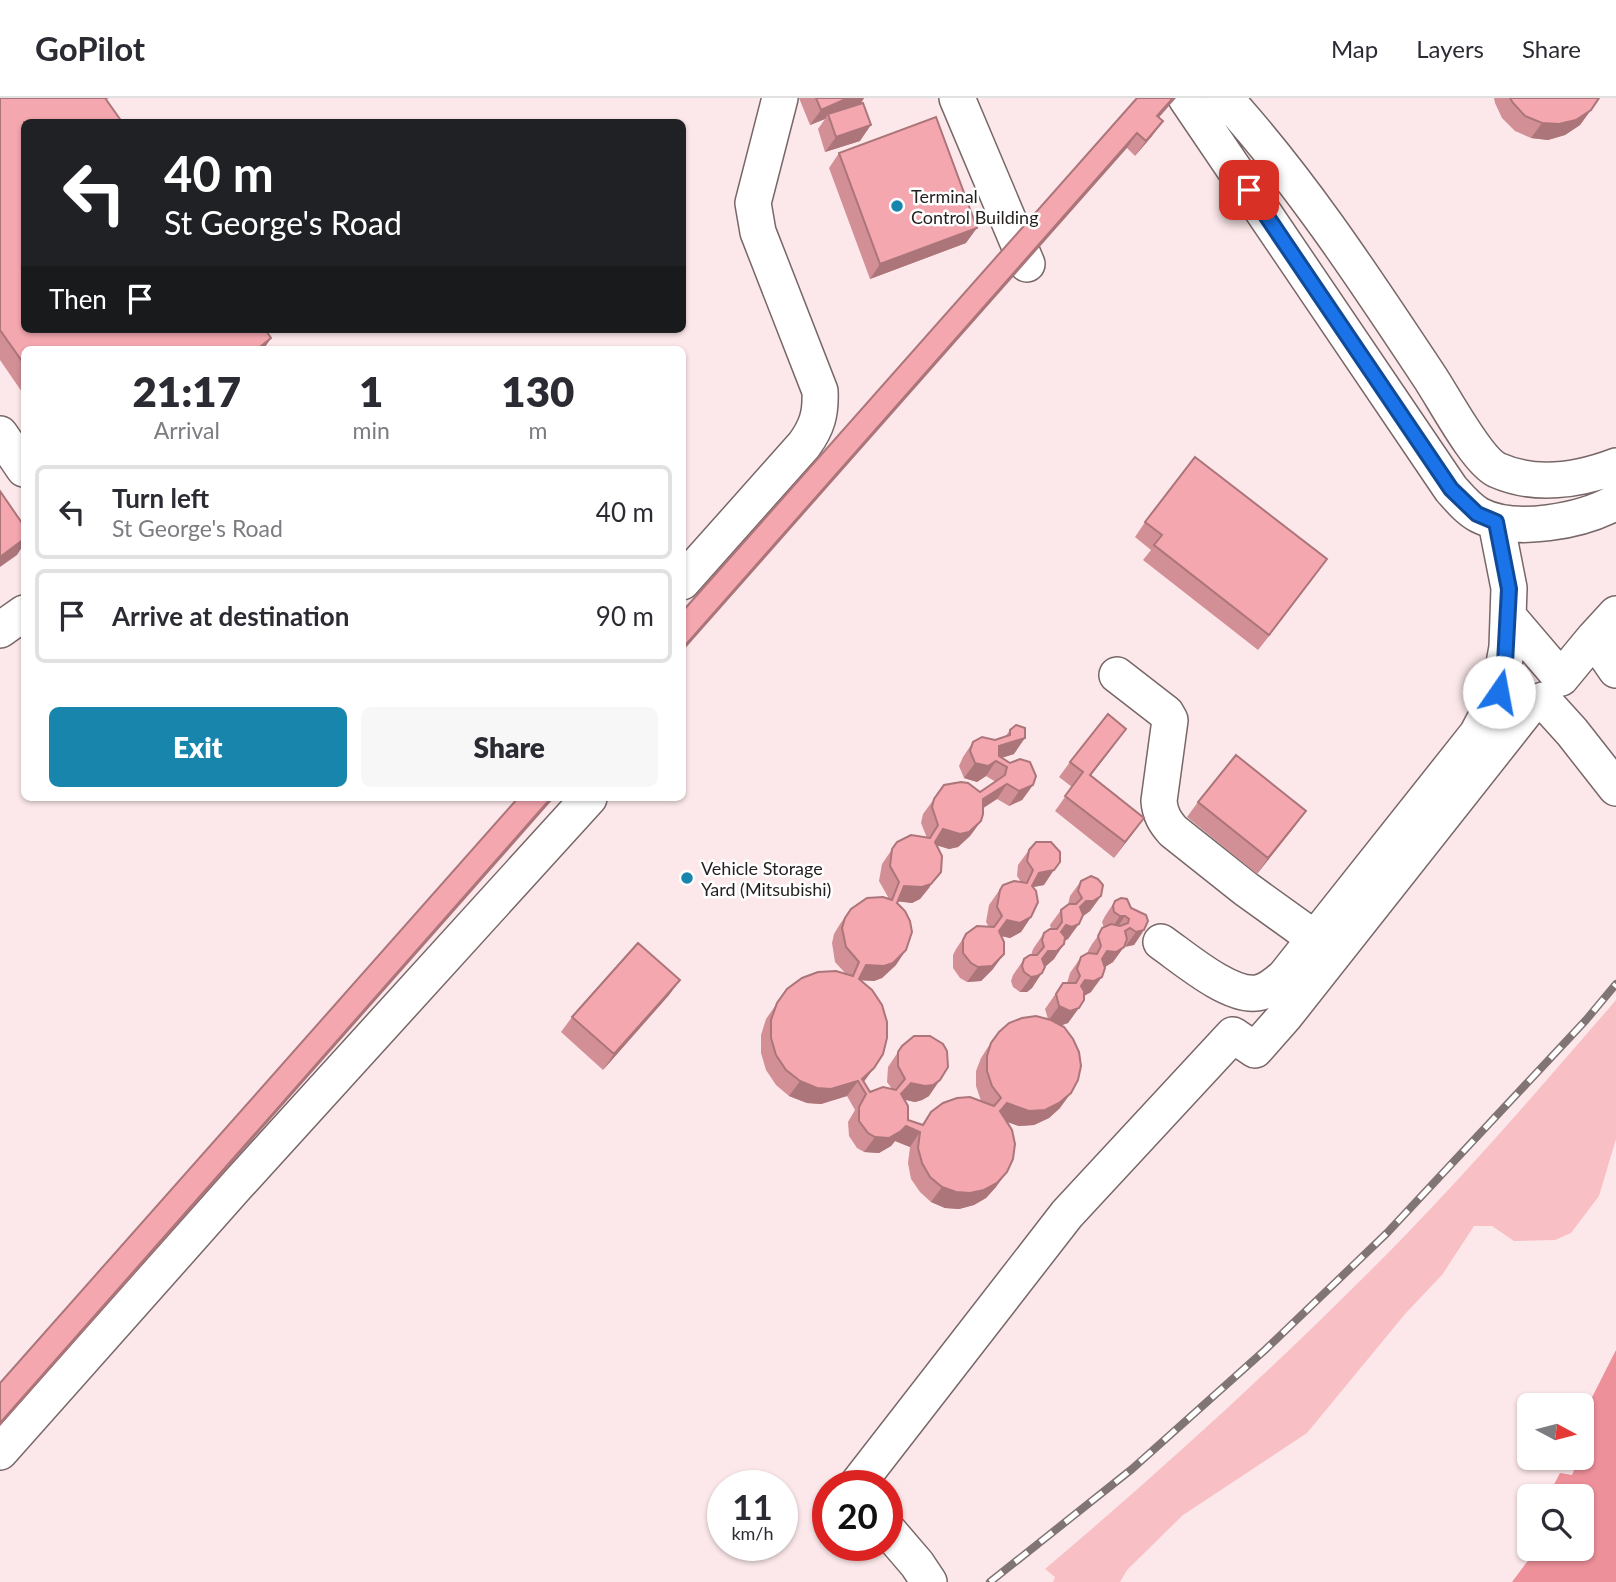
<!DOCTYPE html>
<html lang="en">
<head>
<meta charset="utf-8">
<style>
  body { margin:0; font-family:Lato,sans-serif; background:#f7f7f7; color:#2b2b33; height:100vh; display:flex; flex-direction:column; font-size:26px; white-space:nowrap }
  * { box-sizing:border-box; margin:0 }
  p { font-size:23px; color:#7c7c81 }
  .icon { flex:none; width:38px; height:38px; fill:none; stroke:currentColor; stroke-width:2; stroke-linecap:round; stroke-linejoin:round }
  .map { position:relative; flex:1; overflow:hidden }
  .drawer { position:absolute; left:21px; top:248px; width:665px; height:455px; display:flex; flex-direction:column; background:#fff; border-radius:10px; box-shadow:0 2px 5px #0004 }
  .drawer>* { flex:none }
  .banner { position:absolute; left:21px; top:21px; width:665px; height:214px; border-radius:10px; box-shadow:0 2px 5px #0004; background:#202124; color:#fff; overflow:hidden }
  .needle { width:46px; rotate:97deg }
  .fabs { position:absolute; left:1517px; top:1295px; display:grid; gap:14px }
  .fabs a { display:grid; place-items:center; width:77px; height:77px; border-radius:10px; background:#fff; box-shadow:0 2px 5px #0004; font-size:35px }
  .speed { position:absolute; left:707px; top:1372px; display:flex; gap:14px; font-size:35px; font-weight:700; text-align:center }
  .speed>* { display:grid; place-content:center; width:91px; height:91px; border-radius:50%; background:#fff; box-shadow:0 2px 5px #0004; line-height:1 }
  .speed small { font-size:18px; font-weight:400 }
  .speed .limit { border:10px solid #d22; background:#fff; color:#111 }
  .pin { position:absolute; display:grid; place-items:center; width:60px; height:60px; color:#fff; margin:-30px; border-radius:14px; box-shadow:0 4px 10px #0006 }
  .me { position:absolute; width:77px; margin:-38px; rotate:12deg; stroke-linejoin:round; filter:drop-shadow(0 0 5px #0008) }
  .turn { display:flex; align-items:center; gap:24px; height:147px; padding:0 28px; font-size:32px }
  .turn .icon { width:91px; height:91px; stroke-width:2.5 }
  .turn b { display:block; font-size:49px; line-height:60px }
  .then { display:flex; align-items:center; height:66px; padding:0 28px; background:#0003; gap:14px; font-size:26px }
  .eta { display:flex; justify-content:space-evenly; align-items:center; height:119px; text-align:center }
  .eta b { font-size:42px; font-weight:800; line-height:49px }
  .cta { display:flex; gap:14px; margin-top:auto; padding:14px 28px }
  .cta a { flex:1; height:80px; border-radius:10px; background:#1785ac; color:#fff; font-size:28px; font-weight:800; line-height:80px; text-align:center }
  .cta a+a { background:#f7f7f7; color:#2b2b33 }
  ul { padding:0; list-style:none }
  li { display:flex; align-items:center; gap:21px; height:94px; margin:0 14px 10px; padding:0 14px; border:4px solid #e1e1e2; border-radius:10px }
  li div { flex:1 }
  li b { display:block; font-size:26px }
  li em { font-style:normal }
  header { display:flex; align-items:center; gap:42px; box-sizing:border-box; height:98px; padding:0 35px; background:#fff; border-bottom:2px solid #e1e1e2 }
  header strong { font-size:33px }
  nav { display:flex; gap:38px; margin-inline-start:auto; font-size:24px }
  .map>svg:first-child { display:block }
</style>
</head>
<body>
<header>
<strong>GoPilot</strong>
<nav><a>Map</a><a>Layers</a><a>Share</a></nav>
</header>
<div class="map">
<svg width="1616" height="1484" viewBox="0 0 1616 1484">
  <rect width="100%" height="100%" fill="#fce8ea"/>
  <path fill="#f8bfc4" d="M1616,902v139l-17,57 -28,37 -16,7 -41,1 -22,-15h-18l-32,49 -37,39 -98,119 -124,82 -56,55 -7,12h-67l2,-5 -10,-8c111,-94 218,-191 321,-294 88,-87 169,-181 250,-275z"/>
  <path fill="#ee909a" d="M1616,1252v232h-104l18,-24 -6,-14 5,-11 1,16h52v-53h-34l12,-23 12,2 7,-17h3v-41z"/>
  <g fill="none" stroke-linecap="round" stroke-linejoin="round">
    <g stroke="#786768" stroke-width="38">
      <path id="minor" d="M957,0l70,166
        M1186,0l265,391c8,9 17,20 28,26 36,19 103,6 137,-13
        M1225,0c77,85 141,183 204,278 15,22 47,84 68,94 38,17 82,10 119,-4
        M0,336l24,35
        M682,484l122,-137c13,-18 17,-31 16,-54l-62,-159 -5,-29 27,-105
        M1616,516l-22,24 22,32
        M1508,518l53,62 33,-40
        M0,532l24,-17
        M1117,577l49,38 4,7 -11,81c1,13 6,21 14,30l73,58 68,49
        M1161,844c23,16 68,55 96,51 12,-2 20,-10 28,-17l192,-242 22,-42 8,-45 2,-59 -13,-66
        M0,1354l238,-268 351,-386
        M856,1388l211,-272 166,-179 22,15 30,-34 244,-309 14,-7 29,32 44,56
        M887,1431l30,35 12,18"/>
    </g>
    <use href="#minor" stroke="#fff" stroke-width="35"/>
    <g stroke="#807475" stroke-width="8">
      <path id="rail" d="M990,1484l142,-113 133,-119 122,-117 199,-213 30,-36"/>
    </g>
    <use href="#rail" stroke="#fff" stroke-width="5" stroke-dasharray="16" stroke-linecap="butt"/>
  </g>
  <path fill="#d29096" d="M0,0h109l-3,2 165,238 -8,12h-239v45l-24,-35z
    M799,0h65l-3,5 -6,2 5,36 -35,11 -7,-23 7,-10 -15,6z
    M1137,0l22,19 -7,19 -17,20 -8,-8z
    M1494,0h105l-19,27 -15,10 -17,5 -17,-2 -16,-7 -13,-13 -7,-15z
    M839,55l127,90 -96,36 -41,-111z
    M1145,424l171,52 -58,76 -115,-90 8,-10 -16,-13z
    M1010,632l4,24 -13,4 32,27 -11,15 -13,6 -12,-7 -14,8 -2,14 -11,15 -12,11 -9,2 -12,-4 -7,42 -10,12 -8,4 -14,-2 -1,2 -1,62 -14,13 -8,3 -14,-1 4,102 6,10 22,-3 -5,-7 1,-15 14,-21 27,50 -7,4 -7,2 -11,-3 4,21 14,5 9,-13 50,-11 -5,-15v-15l5,-13 7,-11 11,-15 49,-13 -3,-10 18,-26h4l3,-10 11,-16 7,-4v-2l4,-7 12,-16 -2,-6 3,-6 10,-15 29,29 -10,15 -10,1 -11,16 -8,5 -14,25 -7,4v4l-16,23 -7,2 -1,83 -11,10 -15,7 -15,1 -12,-4 -11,65 -10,11 -12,7 -15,4 -14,-1 -14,-6 -11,-10 -9,-13 -3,-16 2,-16 -15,-6 -4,5 -12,7 -15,-1 -7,-4 -8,-12 -1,-14 7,-12 -8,-14 -26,8 -14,-1 -18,-7 -13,-11 -10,-15 -5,-17v-18l5,-16 21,-30 59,-15 -11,-12 -3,-19 2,-9 6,-10 11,-15 36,-10 1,-2 -9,-16 3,-17 15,-22 30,-4 -6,-15 2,-9 11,-15 46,-7 16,-10 -10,-6 -9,6 -13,-4 -5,-12 4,-9 10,-15 22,-2 10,-3z
    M1115,646l-25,32 54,42 -30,40 -59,-47 17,-24 -13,-10 11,-15z
    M1198,704l97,24 -38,48 -70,-57z
    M1029,752l15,35 -11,2 -2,30 -10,15 -11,6 -8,-2 -9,33 -12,12 -14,1 -7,-4 -7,-10v-13l3,-6 10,-15 23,-7 -3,-5 3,-17 14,-20 18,-3 -4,-6 1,-11z
    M1081,783l20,15 -11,15 -7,5 -15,23 -4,2 -10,18 -8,7h-1l-13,22 -5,4h-7l-7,-5 -2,-6 2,-6 11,-16 7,-4 2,-6 11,-16 7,-4 -1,-4 11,-15 7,-5 2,-9z
    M680,882l-11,15 -66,75 -42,-38 11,-15z"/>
  <path fill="#ab757a" d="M848,0h16l-3,5 -32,14 -1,-3 -3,5 -15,6 11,-15z
    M1173,0h3l-29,33 10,-15z
    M1591,12l-11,15 -15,10 -17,5 -17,-2 11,-15z
    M1163,23l-11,15 -17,20 11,-15z
    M871,27l-11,16 -35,11 11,-15z
    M1137,35l-10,15 -445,504v-3z
    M977,130l-11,15 -96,36 10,-15z
    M271,240l-8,12h-7z
    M24,441v5l-7,11 -17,12v-10z
    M1327,461l-11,15 -58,76 11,-15z
    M1126,631l-11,15 -36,47 11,-16z
    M1025,640l-11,16 -25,8 10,-16z
    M996,663l-10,15 -9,6 -13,-4 11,-15z
    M1007,686l-10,15 -24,16 10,-16z
    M1033,687l-11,15 -13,6 10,-15z
    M551,700h3l-554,628v-3z
    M1306,713l-11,15 -38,48 11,-16z
    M1144,720l-11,15 -19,25 11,-16z
    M981,723l-11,15 -12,11 -9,2 -17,-5 11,-15z
    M1054,772l-10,15 -16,3 11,-15z
    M941,774l-21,27 -8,4 -18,-2 10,-15z
    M1101,798l-11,15 -8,6 -2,-10 6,-6z
    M1120,818h5l-10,15 -6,1z
    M1031,819l-10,15 -11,6 -14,-3 11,-15z
    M1079,826l-11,15 -6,3 -7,-1 11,-16z
    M1144,832l-10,15 -9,2 11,-15z
    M1064,846l-10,15 -8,7h-8l10,-15z
    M1124,849l-11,15 -8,5h-9l11,-16z
    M906,852l-10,15 -14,13 -8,3 -19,-1 11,-15z
    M1004,856l-11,15 -12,12 -14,1 11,-15z
    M1042,875l-10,15 -5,4h-7l11,-15z
    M1102,879l-11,15 -7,4 -9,-1 10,-15z
    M680,882l-11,15 -66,75 11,-16z
    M1059,908l20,2 -11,15 -8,3 -12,-5z
    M874,970l-11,15 -1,-4z
    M940,982l-11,16 -7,4 -7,2 -15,-3 1,-5 10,-11z
    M800,983h58l-11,15 -26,8 -14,-1 -18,-7z
    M1071,995l-11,15 -11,10 -15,7 -15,1 -22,-8 3,-7 7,-8z
    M906,1028l14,6 -10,15 -15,-6 -4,5 -12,7 -15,-1 11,-15z
    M1007,1074l-11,15 -10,11 -12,7 -15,4 -14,-1 -14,-6 11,-15z"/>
  <path fill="#f4a7af" stroke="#ab757a" stroke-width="2" d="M0,0h105l17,24h-98v207h241l6,9 -15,12h-232v14l-24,-34z
    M816,0h32l-27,12z
    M1137,0h36l-16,18 6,5 -17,20 -9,-8 -455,516v-37z
    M1510,0h89l-8,12 -15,10 -17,4 -17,-1 -17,-7 -12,-13z
    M863,5l8,22 -35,12 -8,-23z
    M936,19l41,111 -97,36 -41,-111z
    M1195,359l132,102 -58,76 -115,-90 8,-10 -17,-13z
    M0,393l24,35v13l-24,18z
    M1108,616l18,15 -36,46 54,43 -19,24 -60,-46 18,-24 -13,-10z
    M1016,627l9,3v10l-26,8v10l11,7 10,-4 10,3 6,14 -3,9 -14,6 -12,-7 -24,15v15l-2,7 -12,11 -9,2 -17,-5 -8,13 7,14 -1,16 -10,12 -9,3 -18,-1 -7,17 8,8 5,10 2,11 -6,18 -13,13 -9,3 -18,-1 -7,14 13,11 10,15 5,17v16l-4,16 -9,14 -12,11 8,13 13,-5 13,3 9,-11 -7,-13v-14l4,-6 12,-10h16l13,8 4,7 1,16 -8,13 -7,5 -8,1 -14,-3 -10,11 7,12v14l15,5 8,-13 12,-9 14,-5 13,-1 24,9 7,-8 -9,-12 -5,-15v-15l4,-13 8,-11 10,-9 13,-5 14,-2 15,4 13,7 9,12 6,13 2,14 -3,14 -7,13 -12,10 -14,7 -16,1 -22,-8 -7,8 12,19 3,14 -2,15 -6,13 -10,11 -13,7 -14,3 -14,-1 -14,-5 -12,-10 -8,-14 -4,-15 2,-16 -14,-6 -5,5 -12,7 -14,-1 -7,-4 -9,-12v-14l7,-13 -8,-13 -27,8 -14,-1 -17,-7 -14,-11 -10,-15 -5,-17v-18l6,-17 10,-14 15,-11 16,-6 18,-1 17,5 6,-14 -13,-15 -4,-19 3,-10 6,-9 16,-11 16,-1 9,3 7,-18 -9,-16 2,-17 5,-7 14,-7 19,3 8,-13 -6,-18 2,-8 10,-14 17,-3 7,1 12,9 25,-17 2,-8 -11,-6 -8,5 -13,-3 -5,-12 3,-9 9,-5 13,3 15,-5v-5z
    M1236,657l70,56 -38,47 -70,-56z
    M518,700h33l-551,625v-40z
    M1036,744h15l9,10v10l-6,8 -15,3 -7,13 4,5 2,11 -7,15 -11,6 -13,-3 -8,11 5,11v12l-12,12 -14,1 -7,-4 -8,-10v-13l3,-6 11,-8 17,1 8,-11 -5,-9 3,-17 3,-5 11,-4 13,2 6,-13 -6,-9 2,-11z
    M1091,778l7,3 5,6 -2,11 -8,5h-7l-6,6 3,8 -4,9 -7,3 -6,-2 -5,7 4,5 -1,7 -7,7h-9l-6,8 3,8 -3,6 -5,3 -6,1 -7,-5 -2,-6 2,-7 6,-4h7l7,-8 -2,-7 2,-7 6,-4h7l5,-7 -1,-12 8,-6h7l6,-6 -4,-7 3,-10z
    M1121,800l6,1 4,9 15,7 2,6 -4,9 -8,2 -6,-4 -5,3 2,8 -3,8 -8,5 -9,-1 -5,8 3,9 -3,9 -8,4 -9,-1 -4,6 3,5v9l-5,8 -9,3 -11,-5 -3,-12 7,-11h13l4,-7 -3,-7 4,-12 7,-4 9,1 4,-8 -3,-10 4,-8 9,-4 9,2 8,-3 1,-4 -4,-3h-5l-6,-4 -1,-6 2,-5z
    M638,845l42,37 -66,74 -42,-37z"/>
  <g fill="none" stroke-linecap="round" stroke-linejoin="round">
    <g stroke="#114b97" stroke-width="18">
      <path id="route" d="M1249,92l202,299 26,25 19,8 13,67 -4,74 -6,29"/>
    </g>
    <use href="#route" stroke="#1a73e8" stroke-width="12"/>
  </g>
  <g fill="#1785ac" stroke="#fff" stroke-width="2.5">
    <circle cx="897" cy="108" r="7"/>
    <circle cx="687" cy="780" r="7"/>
  </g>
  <g text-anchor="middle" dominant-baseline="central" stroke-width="5" stroke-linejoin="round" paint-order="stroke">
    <g font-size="18" fill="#251f1f" stroke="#fff" text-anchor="start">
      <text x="911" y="98">Terminal<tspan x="911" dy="21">Control Building</tspan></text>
      <text x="701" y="770">Vehicle Storage<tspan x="701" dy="21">Yard (Mitsubishi)</tspan></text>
    </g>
  </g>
</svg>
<div class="fabs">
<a><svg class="needle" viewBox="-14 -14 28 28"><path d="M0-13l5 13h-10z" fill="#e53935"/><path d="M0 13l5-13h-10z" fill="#7c7c81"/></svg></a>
<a><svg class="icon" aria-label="search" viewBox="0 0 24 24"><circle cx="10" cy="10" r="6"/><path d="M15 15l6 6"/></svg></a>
</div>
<div class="speed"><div>11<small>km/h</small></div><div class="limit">20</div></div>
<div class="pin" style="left:1249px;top:92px;background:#d93025"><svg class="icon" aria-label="arrive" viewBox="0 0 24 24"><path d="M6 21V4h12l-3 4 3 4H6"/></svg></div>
<svg class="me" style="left:1499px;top:594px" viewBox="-20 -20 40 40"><circle r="19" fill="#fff"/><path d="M0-13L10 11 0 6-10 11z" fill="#1a73e8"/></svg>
<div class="banner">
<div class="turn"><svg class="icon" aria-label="left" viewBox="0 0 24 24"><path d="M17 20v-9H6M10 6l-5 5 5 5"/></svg><div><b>40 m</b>St George's Road</div></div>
<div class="then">Then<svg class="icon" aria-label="arrive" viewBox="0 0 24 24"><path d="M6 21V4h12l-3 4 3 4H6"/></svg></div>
</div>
<section class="drawer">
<div class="eta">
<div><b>21:17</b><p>Arrival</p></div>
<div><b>1</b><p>min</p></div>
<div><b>130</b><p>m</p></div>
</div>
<ul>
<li><svg class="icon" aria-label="left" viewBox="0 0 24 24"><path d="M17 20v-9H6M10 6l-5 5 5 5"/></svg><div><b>Turn left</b><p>St George's Road</p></div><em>40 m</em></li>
<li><svg class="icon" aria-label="arrive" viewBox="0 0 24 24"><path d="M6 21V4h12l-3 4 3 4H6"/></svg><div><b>Arrive at destination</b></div><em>90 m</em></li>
</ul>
<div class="cta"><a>Exit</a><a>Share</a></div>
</section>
</div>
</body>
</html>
